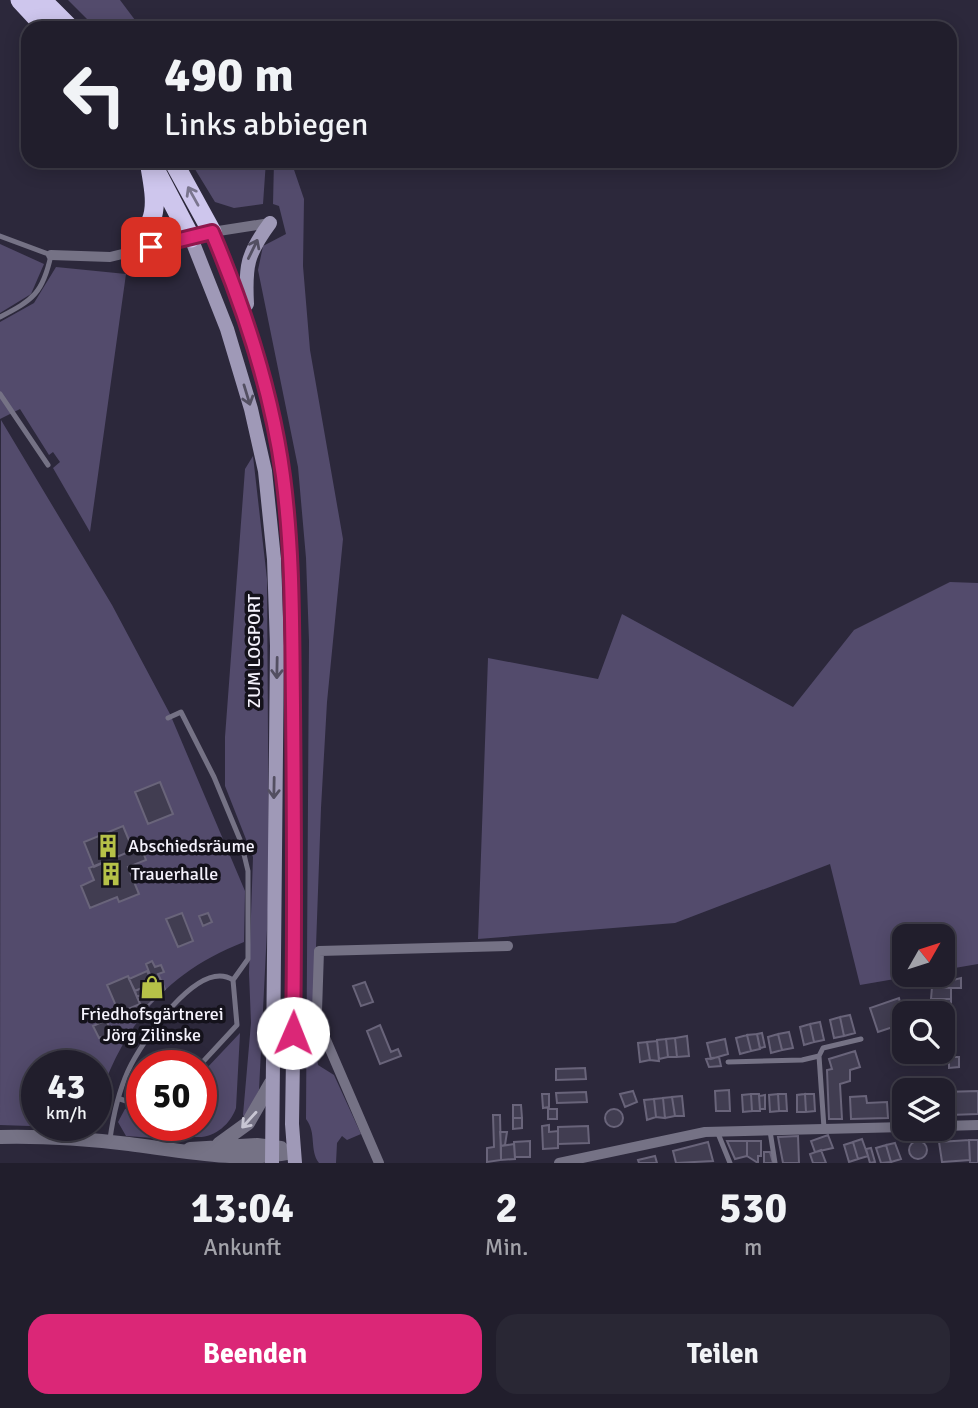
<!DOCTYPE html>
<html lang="de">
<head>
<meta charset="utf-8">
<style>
  body { margin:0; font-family:Signika,sans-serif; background:#292734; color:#f1f3f6; height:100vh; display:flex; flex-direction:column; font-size:26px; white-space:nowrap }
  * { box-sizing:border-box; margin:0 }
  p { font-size:23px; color:#a2a2a9 }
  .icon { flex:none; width:38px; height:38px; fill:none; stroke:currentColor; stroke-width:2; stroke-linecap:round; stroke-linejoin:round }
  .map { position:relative; height:1163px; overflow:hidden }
  .side { display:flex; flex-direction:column; background:#211e2c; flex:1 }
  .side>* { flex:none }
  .top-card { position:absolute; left:21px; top:21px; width:936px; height:147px; border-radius:21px; box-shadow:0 4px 18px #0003,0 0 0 2px #3e3c48; background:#211e2c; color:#f1f3f6; overflow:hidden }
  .needle { width:46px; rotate:51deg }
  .fabs { position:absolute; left:892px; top:924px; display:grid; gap:14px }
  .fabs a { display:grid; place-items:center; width:63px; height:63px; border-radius:14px; background:#211e2c; box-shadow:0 4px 18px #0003,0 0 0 2px #3e3c48; font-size:35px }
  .speed { position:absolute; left:21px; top:1050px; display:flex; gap:14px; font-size:35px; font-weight:700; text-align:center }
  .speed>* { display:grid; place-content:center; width:91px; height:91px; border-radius:50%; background:#211e2c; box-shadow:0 4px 18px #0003,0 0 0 2px #3e3c48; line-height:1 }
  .speed small { font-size:18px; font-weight:400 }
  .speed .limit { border:10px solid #d22; background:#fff; color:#111 }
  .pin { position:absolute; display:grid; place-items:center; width:60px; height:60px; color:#fff; margin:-30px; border-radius:14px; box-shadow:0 4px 10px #0006 }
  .me { position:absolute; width:77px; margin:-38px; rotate:1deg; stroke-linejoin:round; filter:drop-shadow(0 0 5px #0008) }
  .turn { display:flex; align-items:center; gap:24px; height:147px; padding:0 28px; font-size:32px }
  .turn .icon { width:91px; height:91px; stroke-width:2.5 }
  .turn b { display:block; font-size:49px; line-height:60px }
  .eta { display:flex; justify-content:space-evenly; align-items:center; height:119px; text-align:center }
  .eta b { font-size:42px; font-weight:800; line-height:49px }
  .action { display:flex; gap:14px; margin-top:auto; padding:14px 28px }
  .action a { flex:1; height:80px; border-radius:21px; background:#db2777; color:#fff; font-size:28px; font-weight:800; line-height:80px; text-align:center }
  .action a+a { background:#292734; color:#f1f3f6 }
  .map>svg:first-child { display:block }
</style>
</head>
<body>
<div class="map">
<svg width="978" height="1163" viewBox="0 0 978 1163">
  <rect width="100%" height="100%" fill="#2c283b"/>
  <path fill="#534b6c" d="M68,0h52l21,28h-45z
    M190,161h76l-3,43 -29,4 -19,-6z
    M274,161h17l13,38 -1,67 7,84 33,189 -16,163 -6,106 -6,166 2,57 5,16 -6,3 2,15 16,10 27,59 -14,6 -5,-4 -5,7 -1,20h-17c-10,-13 -2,-30 -13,-44l3,-478 -3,-83 -8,-91 -40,-197 5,-24 23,-12 -7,-28 -6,-2z
    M0,244l44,20 -13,30 -31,19z
    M56,267l70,7 -36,258 -37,-64 7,-6 -7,-10 -4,3 -29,-46 -20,10v-97l34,-19z
    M1,420l111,185 58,109 75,177 -1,51c-80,31 -122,85 -148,165v-41h-59v59h53l-1,3 -89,-3z
    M253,456l14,123 2,311 -10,200 -14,28 -2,-3 8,-92 -2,-50 4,-116 -28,-71v-49l20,-268z
    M950,582l28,1v381l-35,6v-34h-38v39h13l-58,10 -30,-121 -155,59 -197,16 10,-281 110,21 24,-65 171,93 61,-77z
    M240,1033l-4,75c-7,20 -29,36 -51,26l-2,-9h18v-49l4,-6z
    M131,1108l11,3v14h24v6l-12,7 -28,-2 -8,-14 7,-13z"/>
  <path fill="#413d51" stroke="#69647a" stroke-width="2" d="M160,782l13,32 -25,10 -13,-32z
    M123,826l10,24 -39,17 -10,-25z
    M141,847l5,13 -18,7 11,27 -20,8 -2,-5 -27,11 -9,-22 13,-6 -5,-12z
    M182,913l11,28 -15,6 -12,-28z
    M208,913l4,9 -9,4 -4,-10z
    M152,961l3,6 6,-2 3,7 -6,2 7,15 -22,21 -6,-13 18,-9 -9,-24z
    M147,971l6,12 -18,8 -6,-12z
    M128,976l12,28 -21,9 -12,-28z
    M961,978v10h-16v-6z
    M365,982l8,20 -12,4 -8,-20z
    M153,983l2,5 -18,9 -2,-6z
    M932,987l19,1v11h-20z
    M899,998l6,25 -27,9 -8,-24z
    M931,999h20v11h-20z
    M140,1004l4,8 -21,9 -4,-8z
    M850,1015l5,18 -11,3 -4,-19z
    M840,1017l4,19 -10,2 -4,-18z
    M106,1020l6,13 -13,5 -6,-12z
    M820,1022l4,18 -10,2 -4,-18z
    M810,1024l4,18 -10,3 -4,-18z
    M380,1025l11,27 7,-3 3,7 -21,8 -13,-33z
    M943,1029h7v12h-7z
    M789,1032l4,16 -11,2 -4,-16z
    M762,1033l3,14 -5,1 -3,-14z
    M757,1034l3,15 -9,2 -4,-16z
    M778,1034l4,16 -11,3 -3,-16z
    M747,1035l4,16 -11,3 -4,-16z
    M687,1036l2,20 -12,1 -2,-19z
    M675,1038l2,19h-9l-2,-18z
    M666,1039l2,18 -9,2 -2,-19z
    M725,1039l3,15 -17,5 -4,-16z
    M657,1041l2,20 -9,-1 -3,-18z
    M647,1042l3,18 -10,2 -2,-19z
    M855,1051l5,16 -10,3v11l-10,3 2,35h-13l-2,-49 5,-1 -3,-10z
    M719,1057l2,9 -12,1 -3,-8z
    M949,1057h10v10l-10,1z
    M585,1068l1,11 -30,1v-11z
    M729,1090l1,21h-14l-1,-20z
    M633,1091l4,11 -12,5 -5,-13z
    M978,1091v23l-28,1 -7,-23z
    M586,1092l1,10 -30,1 -1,-10z
    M542,1094h7v13l-6,1z
    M751,1094l1,17 -9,1 -1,-17z
    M751,1094h8l1,17h-8z
    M778,1094l1,17 -9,1 -1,-17z
    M778,1094h8l1,17h-8z
    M805,1094l1,18h-9v-17z
    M805,1094h9l1,17 -9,1z
    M765,1095v14h-5l-1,-13z
    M682,1096l2,20h-9l-3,-19z
    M866,1096l1,7 20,-1 1,16 -37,1 -1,-22z
    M672,1097l3,19 -10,2 -2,-20z
    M663,1098l2,20 -9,-1 -2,-18z
    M654,1099l2,18 -9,3 -3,-20z
    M513,1105h8l1,13h-9z
    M548,1109h9v10h-9z
    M605 1118a9 9 0 1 1 18 0a9 9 0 1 1-18 0Z
    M493,1115h7l1,45 -14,2v-14l7,-1z
    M513,1118h9v10l-9,1z
    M549,1125v7l9,-1v17l-15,1 -1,-23z
    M588,1126l1,17 -31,1v-17z
    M500,1132h7l-2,13 -4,1z
    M828,1135l5,13 -18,4 -4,-11z
    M798,1136l1,27h-16l-5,-26z
    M862,1139l6,17 -10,3 -5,-17z
    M969,1140h9v23h-8z
    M969,1140l1,20 -28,2 -3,-20z
    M909 1150a9 9 0 1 1 18 0a9 9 0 1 1-18 0Z
    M530,1141v16h-15l-1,-15z
    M727,1141h20v15l-12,3z
    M747,1141h14v15h-3v7l-11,-7z
    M708,1142l5,19 -37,2 -3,-12z
    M853,1142l5,17 -9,3 -5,-17z
    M895,1143l6,16 -10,3 -5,-17z
    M514,1144l1,15 -14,1v-14z
    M886,1145l5,17 -10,1 -5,-15z
    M871,1148l4,14 -5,1 -4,-14z
    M821,1150l5,13h-13l-3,-9z
    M764,1152h6l3,11h-9z
    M655,1156l2,7h-18l-1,-3z"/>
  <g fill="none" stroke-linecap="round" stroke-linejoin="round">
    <path stroke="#757285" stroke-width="5" d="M0,236l51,19c-8,38 -18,45 -51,62
      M0,394l48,71
      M168,718l13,-6 33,65 27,65 7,29v88l-15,21
      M819,1056l4,-8 38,-9
      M728,1062l74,-2 17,-4 5,72
      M120,1099l22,7
      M717,1131l13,32
      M770,1131l5,32
      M110,1139c3,-22 9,-48 18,-68 13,-28 70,-114 105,-91l4,45 -38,41
      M170,1147l3,-22"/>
    <path stroke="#757285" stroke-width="10" d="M51,255l59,2 102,-25 58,-9
      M943,1126l35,-1
      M379,1163l-56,-130 -6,-22 2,-60 189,-5
      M559,1163l146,-31 200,-5"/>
    <path stroke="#757285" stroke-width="14" d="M0,1137c42,-1 87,2 129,7 54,7 112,19 165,8
      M219,1144l29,-21 23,-40
      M190,1149l67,-4 24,3"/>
    <path stroke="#9f99b7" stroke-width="14" d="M212,232c34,78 59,159 71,243 13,94 10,190 11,285 1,121 0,243 -2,364l3,39
      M191,238l36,91 24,80 14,62 9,88 3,87 -5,517
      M247,304c-2,-38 0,-50 23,-81"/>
    <path stroke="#cec6ed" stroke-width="19" d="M20,0l26,28
      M42,0l28,28
      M173,161l39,71
      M156,171l35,67
      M131,252c30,-34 25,-49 18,-91"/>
  </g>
  <defs><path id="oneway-shaft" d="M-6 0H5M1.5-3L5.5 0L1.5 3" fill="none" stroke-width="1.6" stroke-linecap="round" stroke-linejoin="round" transform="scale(1.75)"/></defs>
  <use stroke="#7a758e" href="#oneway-shaft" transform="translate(193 196) rotate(-119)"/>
  <g stroke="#534f61">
    <use href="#oneway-shaft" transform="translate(253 249) rotate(-64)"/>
    <use href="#oneway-shaft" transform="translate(247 395) rotate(73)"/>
    <use href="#oneway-shaft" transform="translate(277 668) rotate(91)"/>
    <use href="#oneway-shaft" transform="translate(274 788) rotate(91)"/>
  </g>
  <use stroke="#c8c6d3" href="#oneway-shaft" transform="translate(249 1120) rotate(132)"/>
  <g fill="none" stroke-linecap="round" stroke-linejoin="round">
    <g stroke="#8e194d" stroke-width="18">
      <path id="route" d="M151,247l61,-15c33,78 60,160 71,244 10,76 9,152 10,228 1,110 2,219 0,329"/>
    </g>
    <use href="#route" stroke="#db2777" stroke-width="12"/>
  </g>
  <defs>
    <g id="building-bare" transform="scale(1.89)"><path d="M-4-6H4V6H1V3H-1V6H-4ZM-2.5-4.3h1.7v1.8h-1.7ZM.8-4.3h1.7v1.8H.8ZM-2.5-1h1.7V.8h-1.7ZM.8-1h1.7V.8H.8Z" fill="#b6c148" stroke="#14121b" stroke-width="2.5" paint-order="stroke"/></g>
    <g id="shop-bare" transform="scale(1.89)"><path d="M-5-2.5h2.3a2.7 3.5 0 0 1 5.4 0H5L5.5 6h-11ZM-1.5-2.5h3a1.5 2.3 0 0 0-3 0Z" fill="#b6c148" stroke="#14121b" stroke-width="2.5" paint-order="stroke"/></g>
  </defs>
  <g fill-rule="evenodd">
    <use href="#building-bare" x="108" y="846"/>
    <use href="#building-bare" x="111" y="874"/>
    <use href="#shop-bare" x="152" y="987"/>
  </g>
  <g text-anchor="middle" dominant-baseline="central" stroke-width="7" stroke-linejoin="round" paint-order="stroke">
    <g font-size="18" fill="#f5f3fd" stroke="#14121b">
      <text transform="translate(254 651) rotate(-90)">ZUM LOGPORT</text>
    </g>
    <g font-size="18" fill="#f5f3fd" stroke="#14121b" text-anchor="start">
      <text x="128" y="846">Abschiedsräume</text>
      <text x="131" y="874">Trauerhalle</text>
      <text x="152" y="1014" text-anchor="middle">Friedhofsgärtnerei<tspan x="152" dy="21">Jörg Zilinske</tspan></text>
    </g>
  </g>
</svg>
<div class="fabs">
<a><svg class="needle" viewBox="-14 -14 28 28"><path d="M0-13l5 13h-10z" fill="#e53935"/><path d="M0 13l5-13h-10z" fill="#a2a2a9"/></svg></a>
<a><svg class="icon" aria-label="search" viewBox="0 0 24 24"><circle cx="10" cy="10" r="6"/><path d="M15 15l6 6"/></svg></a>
<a><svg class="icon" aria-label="layers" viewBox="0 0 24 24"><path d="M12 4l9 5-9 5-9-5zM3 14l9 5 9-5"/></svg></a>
</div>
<div class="speed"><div>43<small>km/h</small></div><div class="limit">50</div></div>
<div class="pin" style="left:151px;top:247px;background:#d93025"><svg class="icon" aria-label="arrive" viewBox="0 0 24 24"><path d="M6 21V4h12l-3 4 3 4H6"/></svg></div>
<svg class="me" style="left:293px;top:1033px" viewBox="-20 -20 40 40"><circle r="19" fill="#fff"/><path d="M0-13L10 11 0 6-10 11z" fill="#db2777"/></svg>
<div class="top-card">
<div class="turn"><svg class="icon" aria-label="left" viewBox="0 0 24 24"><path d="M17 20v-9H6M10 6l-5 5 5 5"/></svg><div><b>490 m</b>Links abbiegen</div></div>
</div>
</div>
<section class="side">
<div class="eta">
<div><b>13:04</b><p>Ankunft</p></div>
<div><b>2</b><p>Min.</p></div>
<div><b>530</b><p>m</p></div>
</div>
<div class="action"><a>Beenden</a><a>Teilen</a></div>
</section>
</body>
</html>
